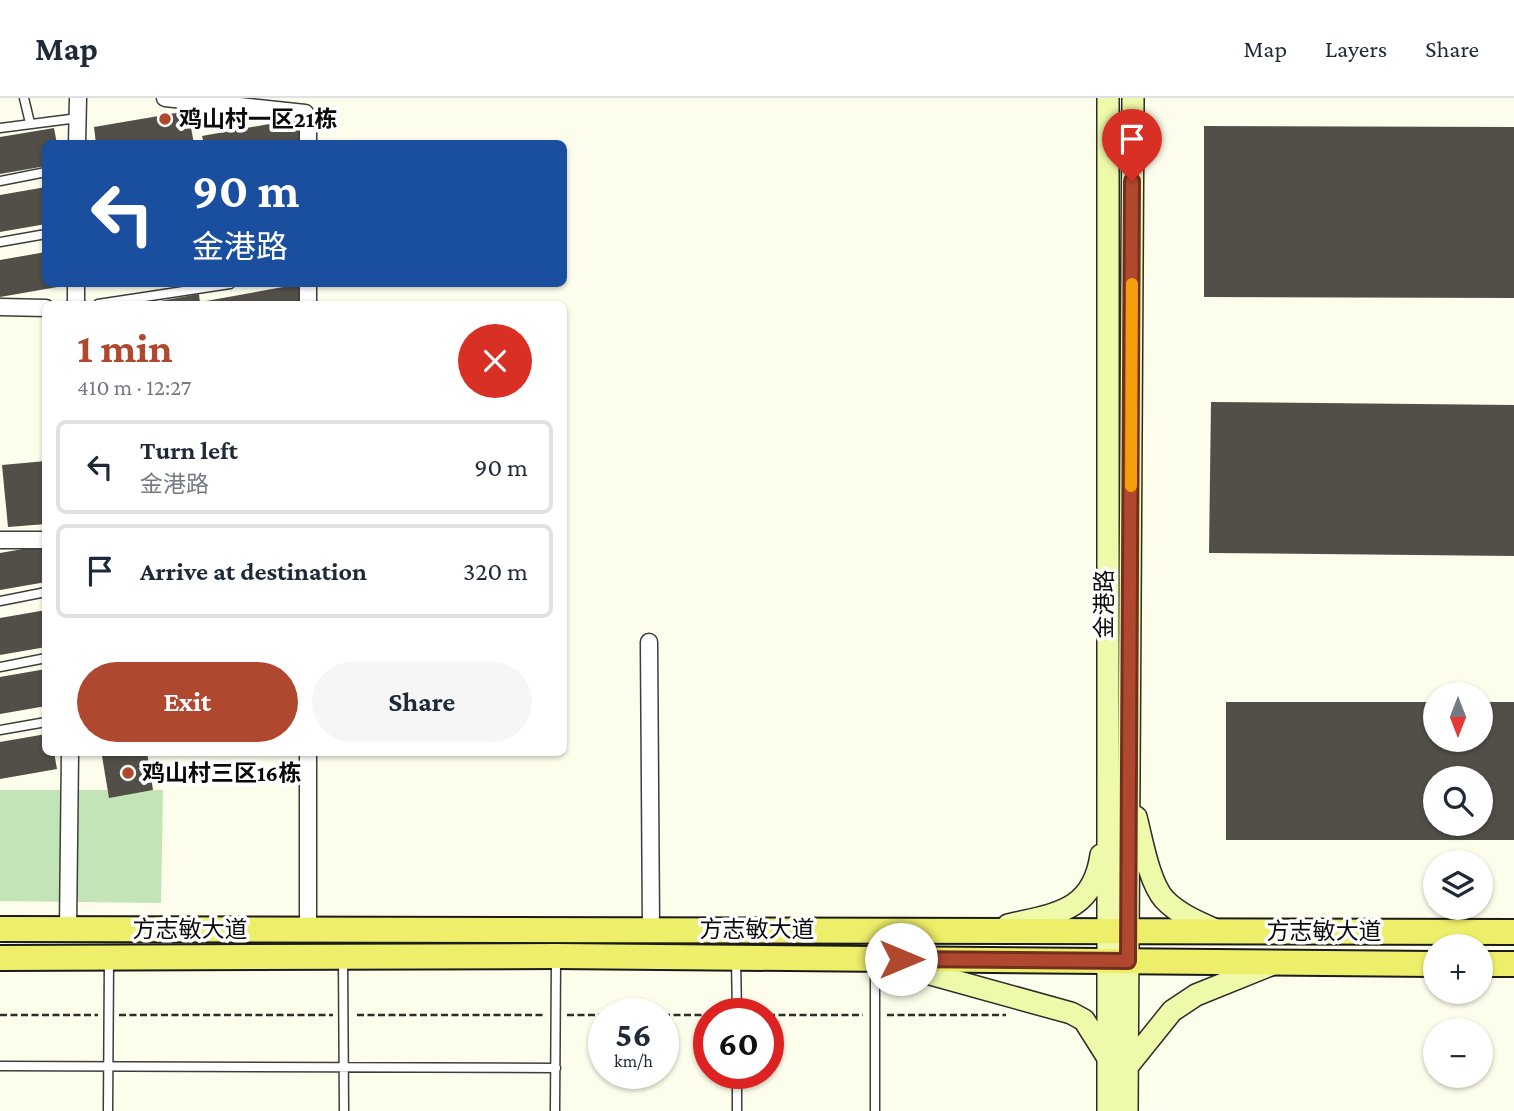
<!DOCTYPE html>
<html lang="en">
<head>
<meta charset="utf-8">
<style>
  body { margin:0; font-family:"Crimson Pro","Noto Sans SC",serif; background:#f6f6f7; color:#1f2937; height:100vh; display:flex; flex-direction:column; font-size:26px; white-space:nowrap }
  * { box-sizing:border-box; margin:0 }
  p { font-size:23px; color:#747a83 }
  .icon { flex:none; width:38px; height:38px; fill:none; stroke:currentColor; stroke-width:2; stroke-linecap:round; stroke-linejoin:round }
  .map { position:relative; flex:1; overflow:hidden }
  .panel { position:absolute; left:42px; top:203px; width:525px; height:455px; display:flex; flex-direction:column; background:#fff; border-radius:10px; box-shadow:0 2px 5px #0004 }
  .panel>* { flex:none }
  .top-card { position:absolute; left:42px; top:42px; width:525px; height:147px; border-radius:10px; box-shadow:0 2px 5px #0004; background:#1a4fa0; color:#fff; overflow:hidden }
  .needle { width:46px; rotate:180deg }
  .controls { position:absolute; left:1423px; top:584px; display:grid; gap:14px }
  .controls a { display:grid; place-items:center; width:70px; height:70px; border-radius:50%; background:#fff; box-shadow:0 2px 5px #0004; font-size:35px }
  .speed { position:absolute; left:588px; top:900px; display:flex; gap:14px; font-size:35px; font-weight:700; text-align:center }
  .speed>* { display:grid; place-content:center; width:91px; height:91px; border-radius:50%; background:#fff; box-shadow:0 2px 5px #0004; line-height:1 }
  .speed small { font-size:18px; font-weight:400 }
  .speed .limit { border:10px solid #d22; background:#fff; color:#111 }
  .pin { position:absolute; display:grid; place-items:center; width:60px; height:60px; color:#fff; margin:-72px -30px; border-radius:50% 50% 50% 0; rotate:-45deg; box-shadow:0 0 7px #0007 }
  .pin .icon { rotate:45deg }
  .me { position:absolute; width:77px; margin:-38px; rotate:90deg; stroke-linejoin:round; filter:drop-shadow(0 0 5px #0008) }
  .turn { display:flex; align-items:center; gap:24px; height:147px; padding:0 35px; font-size:32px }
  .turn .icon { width:91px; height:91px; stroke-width:2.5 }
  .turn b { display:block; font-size:49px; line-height:60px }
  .round { display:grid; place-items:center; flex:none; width:74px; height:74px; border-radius:37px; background:#f6f6f7 }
  .summary { display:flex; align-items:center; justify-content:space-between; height:119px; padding:0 35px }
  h1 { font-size:42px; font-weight:700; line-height:52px; color:#af482e }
  .cta { display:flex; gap:14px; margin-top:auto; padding:14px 35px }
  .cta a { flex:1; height:80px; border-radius:42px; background:#af482e; color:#fff; font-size:28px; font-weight:700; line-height:80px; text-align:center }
  .cta a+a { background:#f6f6f7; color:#1f2937 }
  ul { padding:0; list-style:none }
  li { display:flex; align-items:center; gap:21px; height:94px; margin:0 14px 10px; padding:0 21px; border:4px solid #e0e1e3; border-radius:10px }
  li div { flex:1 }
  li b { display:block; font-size:26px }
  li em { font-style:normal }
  header { display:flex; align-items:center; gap:42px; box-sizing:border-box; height:98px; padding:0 35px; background:#fff; border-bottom:2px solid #e0e1e3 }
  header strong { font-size:33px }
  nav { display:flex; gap:38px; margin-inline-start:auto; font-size:24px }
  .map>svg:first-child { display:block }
</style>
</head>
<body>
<header>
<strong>Map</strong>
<nav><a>Map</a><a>Layers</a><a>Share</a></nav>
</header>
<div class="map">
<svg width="1514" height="1013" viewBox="0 0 1514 1013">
  <rect width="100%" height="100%" fill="#fcfdea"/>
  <path fill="#c3e4b7" d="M0,692h163l-2,113 -161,-2z"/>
  <path fill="#524e48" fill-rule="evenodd" d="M188,13l6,33h-98l-2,-17z
    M297,21l5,25h-98l-2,-8z
    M1204,28l310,1v171l-310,-1z
    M54,30l3,16h-11v22l-46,8v-37z
    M46,89v37l-46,8v-37z
    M46,154v32l23,1 -69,12v-37z
    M300,186l4,20h-98v-3z
    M199,196l1,10h-51v-1z
    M1211,304l303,3v151l-305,-3z
    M46,363v63l-38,3 -6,-62z
    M46,447v37l-46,8v-37z
    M46,512v37l-46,8v-37z
    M46,571v37l-46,8v-37z
    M1226,604h209v38h45v-38h34v138h-288zM1435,681h45v45h-45z
    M46,636v18h8l3,17 -57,10v-37z
    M124,654h23l6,38 -44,8 -7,-42z"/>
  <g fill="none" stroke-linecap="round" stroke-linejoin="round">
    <g stroke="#3d3d3d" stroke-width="11">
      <path id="service" d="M24,0l6,25
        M0,30l78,-10
        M0,83l46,-9
        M0,144l46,-8
        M98,206l132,-20
        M0,503l46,-9
        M0,569l46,-9
        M0,632l46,-8
        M343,861l1,152
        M736,862l1,53
        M875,865v148
        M0,968l556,2
        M737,975v38
        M108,1013l1,-151
        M555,1013l1,-151"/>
    </g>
    <g stroke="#3d3d3d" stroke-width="19">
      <path id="minor" d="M165,0l140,15 3,12v19
        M77,46l1,-46
        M308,186v20
        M76,206v-20
        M0,209l46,1
        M0,442h46
        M649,544l2,287
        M308,654v177
        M68,830l2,-176"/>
    </g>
    <g stroke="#2c2c2c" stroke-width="24">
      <path id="secondary" d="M1136,719c6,23 13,65 28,82 14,15 34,23 52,31
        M1008,827c47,-11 85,-13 93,-70
        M894,866l177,49 13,7 24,38
        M1127,969l45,-56 24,-16 77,-31
        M1108,1013v-1013
        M1127,1013l6,-1013"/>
    </g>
    <g stroke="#1b1b1b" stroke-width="28">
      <path id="primary" d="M0,831l1514,3
        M0,860l556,-2 879,8
        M1480,866h34"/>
    </g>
    <path stroke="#2c2c2c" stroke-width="2.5" stroke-dasharray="7 3.5" stroke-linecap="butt" d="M0,917h98
      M119,917h214
      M357,917h186
      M567,917h37
      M663,917h46
      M768,917h95
      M887,917h119"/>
    <use href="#service" stroke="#fff" stroke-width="8"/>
    <use href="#minor" stroke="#fff" stroke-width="16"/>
    <use href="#secondary" stroke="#eef9a9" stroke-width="21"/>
    <use href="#primary" stroke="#edee69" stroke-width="24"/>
  </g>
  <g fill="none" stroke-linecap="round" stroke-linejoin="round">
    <g stroke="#722f1e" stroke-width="18">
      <path id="route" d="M901,861l227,2 4,-780"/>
    </g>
    <use href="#route" stroke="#af482e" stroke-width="12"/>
    <path stroke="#f59e0b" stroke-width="12" d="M1131,388l1,-202"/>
  </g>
  <g fill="#af482e" stroke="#fff" stroke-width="2.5">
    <circle cx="165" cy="21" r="7"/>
    <circle cx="128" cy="675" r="7"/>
  </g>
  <g text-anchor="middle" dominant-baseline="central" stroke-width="7" stroke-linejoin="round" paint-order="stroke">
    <g font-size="23" font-weight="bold" fill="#0a0a0a" stroke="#fff" text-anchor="start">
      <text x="179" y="21">鸡山村一区21栋</text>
      <text x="142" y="675">鸡山村三区16栋</text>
    </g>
    <g font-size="23" fill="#0a0a0a" stroke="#fff">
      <text transform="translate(1104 506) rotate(-90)">金港路</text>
      <text x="190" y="831">方志敏大道</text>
      <text x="757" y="831">方志敏大道</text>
      <text x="1324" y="833">方志敏大道</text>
    </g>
  </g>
</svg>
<div class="controls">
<a><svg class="needle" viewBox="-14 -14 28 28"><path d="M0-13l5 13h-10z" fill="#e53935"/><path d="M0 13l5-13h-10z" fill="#747a83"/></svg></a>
<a><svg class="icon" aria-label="search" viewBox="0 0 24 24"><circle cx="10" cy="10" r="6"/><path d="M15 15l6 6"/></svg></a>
<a><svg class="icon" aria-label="layers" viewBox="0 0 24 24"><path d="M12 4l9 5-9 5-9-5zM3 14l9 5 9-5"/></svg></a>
<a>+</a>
<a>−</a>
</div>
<div class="speed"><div>56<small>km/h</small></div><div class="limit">60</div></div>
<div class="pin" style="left:1132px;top:83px;background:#d93025"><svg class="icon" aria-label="arrive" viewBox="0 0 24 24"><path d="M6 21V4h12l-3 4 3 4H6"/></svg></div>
<svg class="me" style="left:901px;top:861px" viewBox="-20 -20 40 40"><circle r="19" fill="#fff"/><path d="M0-13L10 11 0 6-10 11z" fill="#af482e"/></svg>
<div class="top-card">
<div class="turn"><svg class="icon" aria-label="left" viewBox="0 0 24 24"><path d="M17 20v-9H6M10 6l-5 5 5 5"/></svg><div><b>90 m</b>金港路</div></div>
</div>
<section class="panel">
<div class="summary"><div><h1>1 min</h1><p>410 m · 12:27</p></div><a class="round" style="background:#d93025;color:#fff"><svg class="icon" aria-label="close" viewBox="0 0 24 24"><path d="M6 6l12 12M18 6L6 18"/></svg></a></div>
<ul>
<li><svg class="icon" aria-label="left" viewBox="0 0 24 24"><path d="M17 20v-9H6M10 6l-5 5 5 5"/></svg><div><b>Turn left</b><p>金港路</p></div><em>90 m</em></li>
<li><svg class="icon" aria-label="arrive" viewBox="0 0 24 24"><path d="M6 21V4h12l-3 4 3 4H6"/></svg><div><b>Arrive at destination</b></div><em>320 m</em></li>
</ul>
<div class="cta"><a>Exit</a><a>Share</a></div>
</section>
</div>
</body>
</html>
